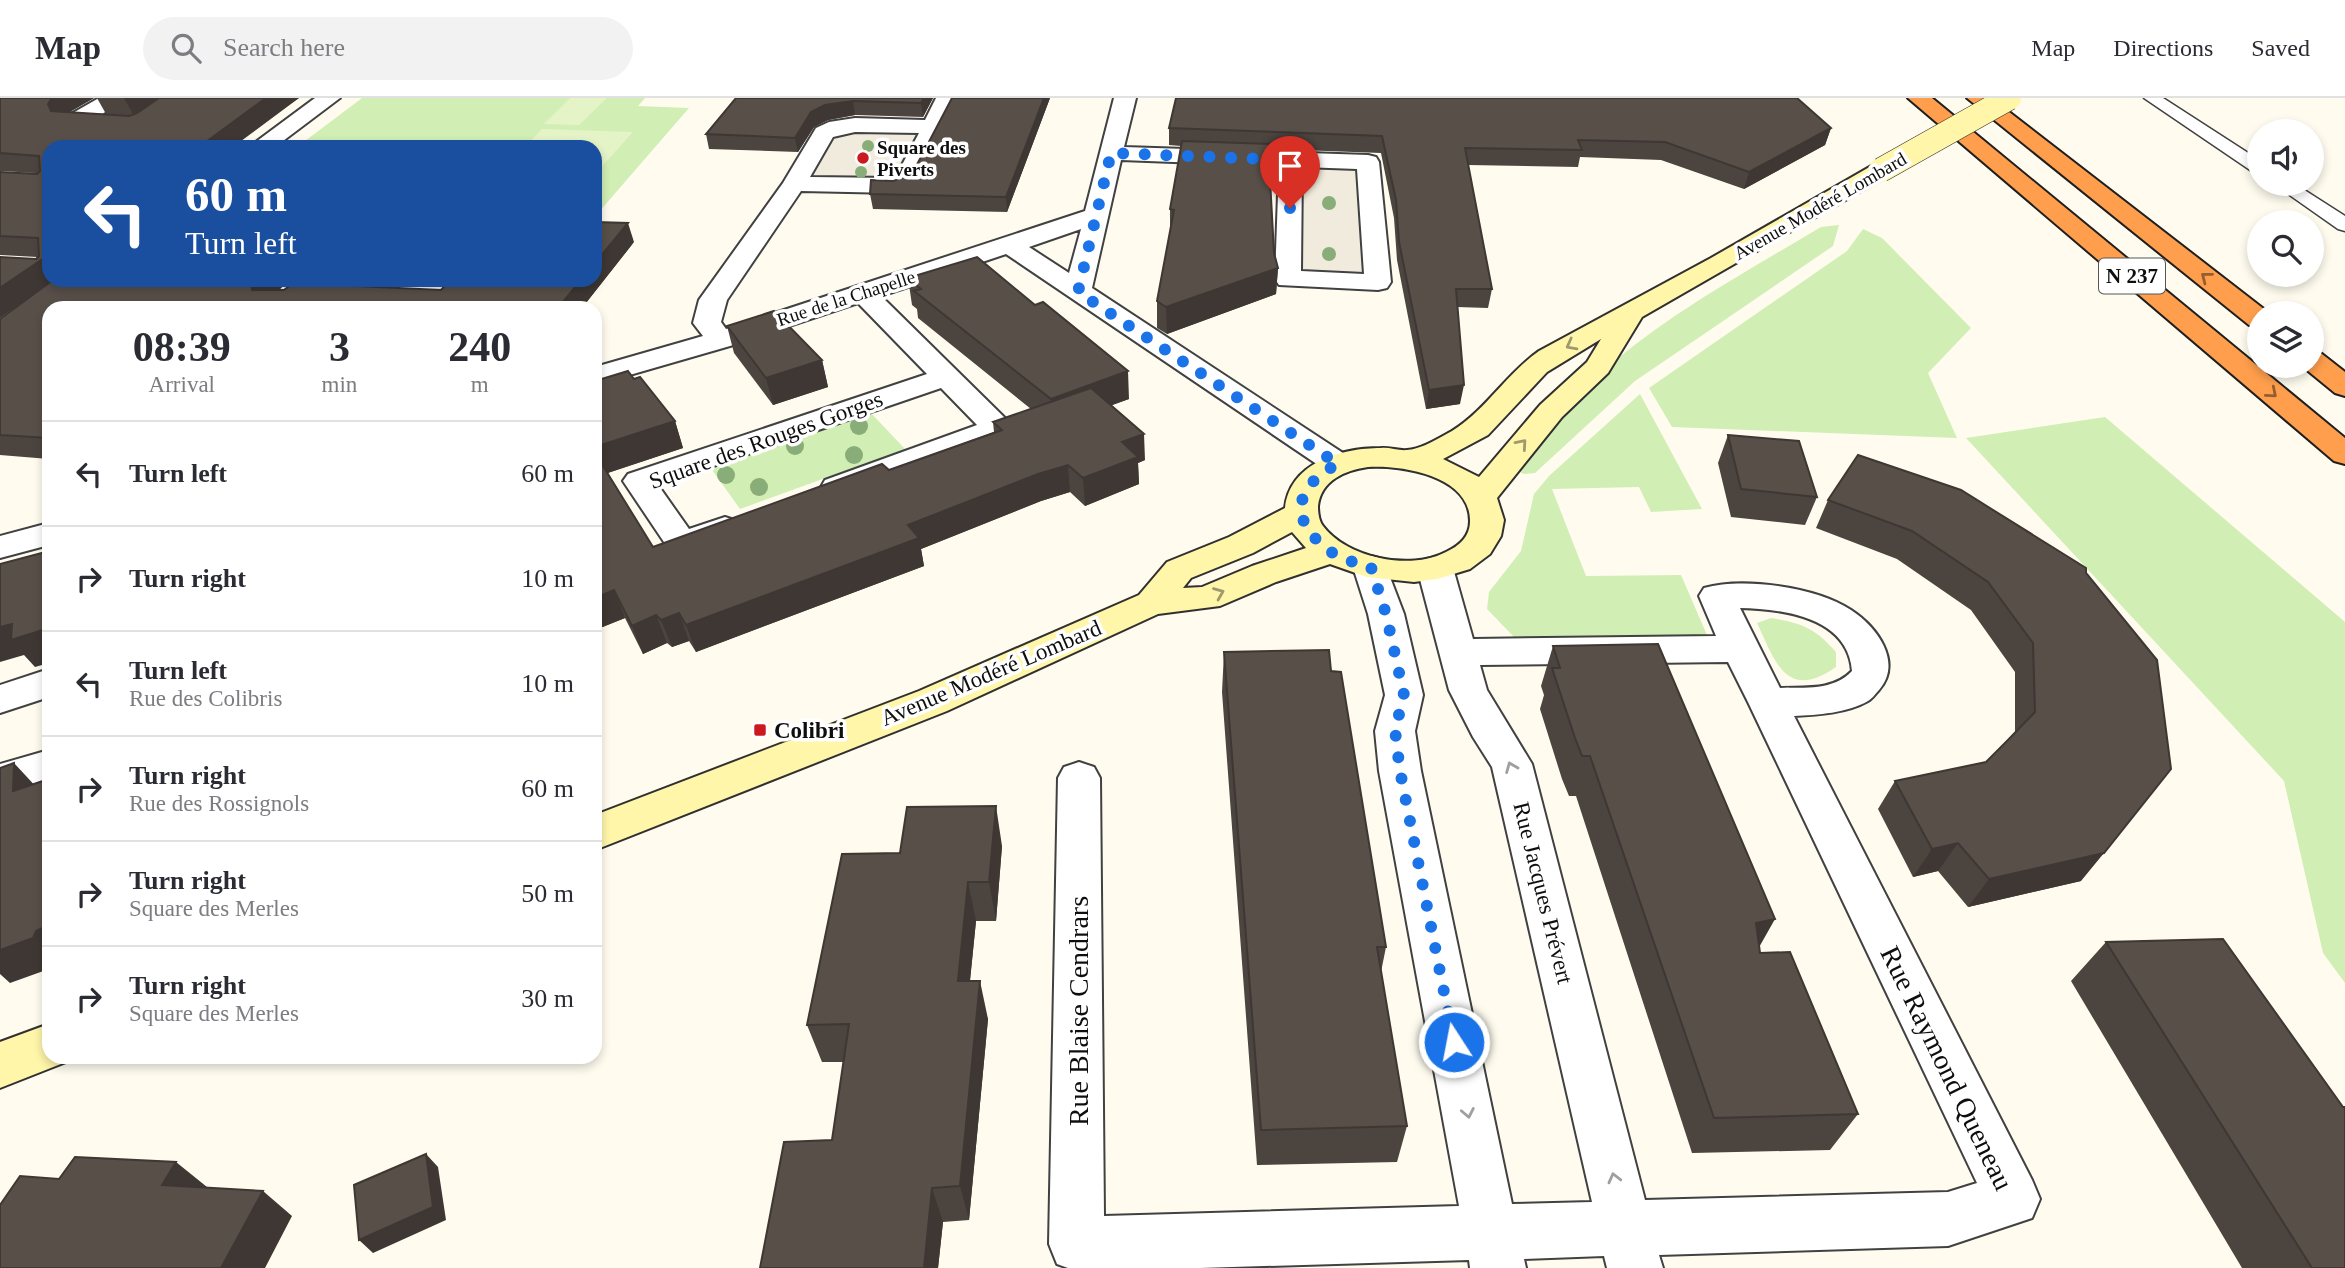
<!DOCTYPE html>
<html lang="en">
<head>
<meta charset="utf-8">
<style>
  body { margin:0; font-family:"Times New Roman",serif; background:#f2f2f3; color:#2b2b33; height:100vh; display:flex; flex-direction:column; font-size:26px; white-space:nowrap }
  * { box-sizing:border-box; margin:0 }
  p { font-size:23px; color:#7c7c81 }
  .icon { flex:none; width:38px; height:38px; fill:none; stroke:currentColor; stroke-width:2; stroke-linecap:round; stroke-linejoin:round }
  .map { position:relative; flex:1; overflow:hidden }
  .drawer { position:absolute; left:42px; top:203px; width:560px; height:763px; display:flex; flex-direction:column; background:#fff; border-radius:21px; box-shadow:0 4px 10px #0003 }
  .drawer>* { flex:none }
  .hud { position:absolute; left:42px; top:42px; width:560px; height:147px; border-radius:21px; box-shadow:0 4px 10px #0003; background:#1a4fa0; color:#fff; overflow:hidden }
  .tools { position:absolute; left:2247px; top:21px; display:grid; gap:14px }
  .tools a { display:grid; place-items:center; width:77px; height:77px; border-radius:50%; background:#fff; box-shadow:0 4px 10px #0003; font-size:35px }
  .pin { position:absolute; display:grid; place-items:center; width:60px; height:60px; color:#fff; margin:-72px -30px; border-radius:50% 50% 50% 0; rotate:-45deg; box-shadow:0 0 7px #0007 }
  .pin .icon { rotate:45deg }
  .me { position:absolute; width:77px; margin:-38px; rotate:349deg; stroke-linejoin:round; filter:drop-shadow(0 0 5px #0008) }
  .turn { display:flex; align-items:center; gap:24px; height:147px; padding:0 28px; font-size:32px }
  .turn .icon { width:91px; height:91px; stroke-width:2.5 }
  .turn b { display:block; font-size:49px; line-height:60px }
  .eta { display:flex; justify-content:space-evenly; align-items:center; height:119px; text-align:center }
  .eta b { font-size:42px; font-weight:700; line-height:49px }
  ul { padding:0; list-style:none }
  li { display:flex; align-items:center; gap:21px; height:105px; padding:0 28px; border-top:2px solid #e1e1e2 }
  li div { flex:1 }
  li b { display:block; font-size:26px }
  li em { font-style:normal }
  header { display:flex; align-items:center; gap:42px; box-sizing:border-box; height:98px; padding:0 35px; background:#fff; border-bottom:2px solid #e1e1e2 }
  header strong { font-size:33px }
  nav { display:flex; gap:38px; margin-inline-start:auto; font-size:24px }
  .search { width:490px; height:63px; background:#f2f2f3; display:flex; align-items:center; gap:18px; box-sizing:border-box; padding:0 24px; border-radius:38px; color:#7c7c81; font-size:26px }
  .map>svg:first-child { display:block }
</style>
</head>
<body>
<header>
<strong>Map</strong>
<div class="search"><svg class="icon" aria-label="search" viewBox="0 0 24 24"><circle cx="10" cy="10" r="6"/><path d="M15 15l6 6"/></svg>Search here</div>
<nav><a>Map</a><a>Directions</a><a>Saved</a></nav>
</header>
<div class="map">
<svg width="2345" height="1170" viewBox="0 0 2345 1170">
  <rect width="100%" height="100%" fill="#fffcef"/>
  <path fill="#d1eeb4" d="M362,0h283l-7,8 51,2 -91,105h-3v-66h-298z
    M1839,127l-6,21 -198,135 -100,92 -11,1 -11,-5c30,-33 58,-70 90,-98 66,-58 143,-99 218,-144z
    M1863,131l19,9 89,90 -43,45 29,65 -285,-11 -23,-39 198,-137z
    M1640,296l62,115 -51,3 -12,-25 -87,2 34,87 95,-1 26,60 -193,2 -27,-28 2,-17 32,-41 13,-57 15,-18z
    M870,314l35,37 -165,60 -30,-42z
    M2105,319l240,205v361l-22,-30 -39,-172 -318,-343z
    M1771,520c31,5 44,10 65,34v15c-50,35 -61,-6 -79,-44z"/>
  <path fill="#e4f4c7" d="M570,0h37l-28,27 -35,-1z
    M542,31l91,3 -38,42v-27h-70z"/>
  <path fill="#f0ebdc" d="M933,29l-29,56 -110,1 30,-51z
    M1291,62l77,2 10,120 -90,-3z"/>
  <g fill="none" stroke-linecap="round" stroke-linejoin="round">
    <g stroke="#414141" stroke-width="3">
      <path id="lane" d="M2144,0h19l96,62v13l-6,-1z
        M2274,86h21l50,32v15l-7,-2z"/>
    </g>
    <g stroke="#414141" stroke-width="4">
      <path id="street" d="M99,0h26l-27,19h36l31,-19h26l-45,31 -8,2 -74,-3 -3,-5 3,-5z
        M315,0h25l-65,49h-26z
        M936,0h22l-46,90 -17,5 -94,-2 -74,109 -6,22 5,7 359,-118 29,-113h22l-12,49 244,8 8,2 3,5 12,120 -4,6 -9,2 -99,-5 -4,-6 4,-113 -158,-6 -29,128 257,169 5,7 -5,7 -11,3 -11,-3 -321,-217 -125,42 127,125 4,7 -4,7 -159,59 -12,3 -12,-3 -4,-7 4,-7 152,-55 -36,-37 -283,97 31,44 36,-12 12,4 5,7c-10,15 -55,27 -72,23l-47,-70 5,-7 299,-100 -69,-71 -128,43 -135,39v-18l108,-31 -10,-13 6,-23 84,-117 33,-55 13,-6 26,-4 70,2zM855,34l64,1 -24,45 -85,-1 23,-40zM1302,69l55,2 7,105 -63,-3zM1081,131l-12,44 -40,-26z
        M49,425v22l-49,13v-22z
        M1371,458l12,3 21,55 19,81 -8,36 6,40 91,433 80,-2 -100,-435 -19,-30 -24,-47 -32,-122 6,-8 12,-3 12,3 6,8 20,71 243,-3 -17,-40 5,-8c40,-11 112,-1 147,22 26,17 52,52 28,80 -3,3 -7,9 -11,11 -21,12 -50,14 -74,15l238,464 8,19 -8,19 -84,28 -289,9 4,13h-56l-3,-12 -80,3 2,9h-56l-1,-8 -269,8h-132l-11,-4 -8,-20 9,-466 6,-11 15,-5 15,5 6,11 4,438 355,-10 -80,-435 -4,-40 10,-36 -17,-81 -15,-47 6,-8zM1740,510c43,1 108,9 112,63 -19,20 -47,16 -72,17zM1728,564l20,40 229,481 -29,9 -303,8 -113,-436 -45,-74 -7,-25z
        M49,571v28l-49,16v-28z
        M49,652v30l-49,16v-32z"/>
    </g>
    <g stroke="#303030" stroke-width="4">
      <path id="secondary" d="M1881,65l8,2 4,5 -4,5 -247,142 -34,56 -46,44 -65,81 7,22 -3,16 -11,18 -20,15 -33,10 -23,3 -47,-5 -37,-13 -54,18 -56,24 -62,8 -211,97 -352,139v-35l324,-124 220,-96 28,-33 62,-25 56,-29c5,-46 57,-60 96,-60 8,-1 18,3 26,2 15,-1 32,-12 45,-19 34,-21 54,-57 87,-80l172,-93 162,-93zM1601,241l-14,23 -47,43 -61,72 -36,-18 45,-24 59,-63zM1368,369c35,-2 102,9 102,54 0,16 -11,25 -24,31 -36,19 -99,6 -123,-26 -4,-5 -5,-13 -5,-20 3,-26 28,-36 50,-39zM1292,434l14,16 -54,18 -50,21 -19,1 8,-10 62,-25z
        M49,926v33h20l-3,5 -66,26v-46z"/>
    </g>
    <g stroke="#1f1f1f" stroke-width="4">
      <path id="highway" d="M1908,0h24l413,340v26l-11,-3z
        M1967,0h24l278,215h-10v14l-10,-2z
        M2312,253l10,3 23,18v24l-10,-3 -33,-27h10z"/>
    </g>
    <use href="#lane" fill="#fff" fill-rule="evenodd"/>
    <use href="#street" fill="#fff" fill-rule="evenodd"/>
    <use href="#secondary" fill="#fff6aa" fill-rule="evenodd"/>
    <use href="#highway" fill="#ff9f4d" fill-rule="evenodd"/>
    <g stroke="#303030" stroke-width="25" stroke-linecap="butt">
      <path id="secondary-bridge" d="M1881,72l128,-72"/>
    </g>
    <use href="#secondary-bridge" stroke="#fff6aa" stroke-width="24"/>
  </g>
  <g fill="#89ad78">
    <circle cx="868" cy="48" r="6"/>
    <circle cx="861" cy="74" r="6"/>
    <circle cx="1329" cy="105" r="7"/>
    <circle cx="1329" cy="156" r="7"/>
    <circle cx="859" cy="328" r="9"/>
    <circle cx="795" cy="348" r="9"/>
    <circle cx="854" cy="357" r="9"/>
    <circle cx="726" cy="377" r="9"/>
    <circle cx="759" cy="389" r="9"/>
  </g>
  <path fill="#4c443f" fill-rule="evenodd" d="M0,0h94l-25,14 37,2 -9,-16h202l-15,10 -235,39v133h546l39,-38 -52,66h-533v151l-49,-4v-136l34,-25 2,-35 1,-2 -37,-2v-83l37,1 -37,-2zM296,184l149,4 -4,4h-162l5,-5z
    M736,0h197l-10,19 -68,-2 -27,5 -14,7 -16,25 -89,-3 -3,-15z
    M1050,0l-43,114 -134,-3 -3,-15 23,-13 19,-7z
    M1169,30h662l-6,17 -81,44 -83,-29 -81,-3 -2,10 -110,-2 24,124 -4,19 -31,-1 3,97 -34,5 -29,-149 -3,-42 -13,-65 -109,-4 -2,36 4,68 4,15 -2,26 -109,40 -10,-6v-27l13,-66v-26l11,-63 -12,-1z
    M908,180l221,121 -18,6 34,55 -7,3 1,21 -54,22 -15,-14 -29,9 -120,48 3,17 -228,86 -7,-11 -17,6 -5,-4 -24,11 -18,-36 -25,10 -5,-12v-235l39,-2 41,42 8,27 -76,25 46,74 236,-77 105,-38 -1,-10 38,-13 -113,-91 -1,-9 -5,-4z
    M727,228l95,34 6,27 -55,18 -39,-52z
    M1728,337l89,62 -12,28 -74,-8 -13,-54z
    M1828,402l258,68 -5,313 -113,26 -30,-36 -25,6 -35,-68 17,-28 91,-19 29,-30v-60l-44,-62 -74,-51 -81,-31z
    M1553,548l206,300 1,7 98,161 -28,36 -138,3 -116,-357h-7l-7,-17 -22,-70 4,-14 -3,-9z
    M1224,554l107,19 55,276 -5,25 26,154 -10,36 -140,3 -35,-473z
    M1002,748l-6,75h-20l-6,60 18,38 -19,201 -26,2 -5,46h-178l72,-128 12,-78h-22l-15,-37 93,-172z
    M2106,844l239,326h-103l-171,-287z"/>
  <path fill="#3e3733" d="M52,0h42l-31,18 -12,-5 -3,-7z
    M124,0h37l-28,16z
    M266,0h33l-66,49h-34z
    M924,0h9l-10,19 -2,-14z
    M1044,0h6l-43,114 -1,-15z
    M853,3l2,14 -27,5 -14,7 -16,25 -3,-14 16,-26 14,-7z
    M1831,30l-6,17 -81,44 5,-17z
    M628,125l6,19 -52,66h-24l23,-28h14v-17z
    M44,160l5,7v15h5l-54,38v-30z
    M1278,170l-2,26 -109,40 -1,-27z
    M258,182h37l1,2 -12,3 -21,21 -11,-16v-4z
    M822,262l6,27 -55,18 -7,-27z
    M1128,273l1,28 -76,28 -2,-28z
    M1464,287l-4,19 -34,5 3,-19z
    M675,323l8,27 -81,27 -7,-18v-10z
    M1144,336l1,26 -7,3 1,21 -54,22 -2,-28 39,-36z
    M1068,367l2,27 -29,9 -120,48 3,17 -228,86 -10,-27 222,-100 130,-51z
    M614,492l11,28 -25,10 -5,-12v-18z
    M679,515l10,28 -17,6 -11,-27z
    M656,517l11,28 -24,11 -11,-28z
    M12,526l37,4v35l-14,4 -11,-12 -24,7v-35z
    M14,665l25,27 -26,1z
    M996,708l6,40 -6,75 -7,-39z
    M1958,745l-20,28 -25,6 19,-28z
    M2104,755l-23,28 -113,26 21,-28z
    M968,784l8,39 -10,98 -8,-38z
    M1775,821l-22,39 3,-35z
    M49,827v44l-39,14 -10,-9v-24l36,-19z
    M980,883l8,38 -19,201 -9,-34z
    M426,1056l12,13 8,53 -73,33 -14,-13z
    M176,1064l31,25 -14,23 -31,-25z
    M932,1090l11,34 -5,46h-14z
    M263,1093l29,25 -27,52h-44z"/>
  <path fill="#584f49" stroke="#3e3733" stroke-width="2" d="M0,0h52l-4,6 3,7 78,5 8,-3 22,-15h107l-67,49h-150v111h-5l-44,30v-31l36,2 3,-3 -1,-18 -38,-2v-64l37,2 3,-3 -1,-15 -39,-3z
    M736,0h188l-3,5 -68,-2 -28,4 -14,7 -16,26 -89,-4z
    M952,0h92l-38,99 -136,-3 1,-14 22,1 19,-7z
    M1176,0h621l34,30 -82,44 -84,-30 -87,-2 4,10 -117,-2 27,141h-36l8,96 -35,5 -30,-148 -3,-42 -14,-64 -213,-8z
    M1182,43l91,3 -3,35 4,74 4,15 -112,39 -9,-6 17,-91 -4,-1z
    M595,124l33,1 -33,40z
    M977,159l58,48 8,-3 85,69 -77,28 -137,-108 7,-2 -13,-11z
    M53,182h205l-6,6v4h32l9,-7 148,7 9,-10h131l-23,28h-509v130l-49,-3v-116z
    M774,213l48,49 -56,18 -39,-52z
    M628,273l6,8 6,-2 35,44 -80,26v-66z
    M1091,290l53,46 -22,8 16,15 -55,21 -15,-13 -30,9 -130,51 11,13 -233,87 -7,-12 -18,7 -5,-5 -24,11 -18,-36 -19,8v-145l58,94 229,-83 7,6 113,-40 -9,-8z
    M1728,337l71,6 18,56 -76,-8z
    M1858,357l103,35 125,78v5l71,87 14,109 -67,84 -115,26 -31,-36 -26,6 -37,-68 91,-19 21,-21 28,-29 -2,-69 -45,-61 -76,-51 -84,-31z
    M49,453v77l-38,12 1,-16 -12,3v-63z
    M1658,546l117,275 -19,4 4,30 30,-1 68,162 -144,4 -124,-362h-8l-7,-18 -23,-70h8l-7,-22z
    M1329,552l2,21 10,1 45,275h-9l30,179 -146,4 -37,-478z
    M14,665l-1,28 36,-12v146l-13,6 -3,7 -33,12v-182z
    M996,708l-7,76h-21l-10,99h22l-20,205 -28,2 -8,80h-164l24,-126 48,-2 17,-116 -42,1 35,-171 58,-1 7,-46z
    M2223,841l120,168h2v161h-33l-206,-326z
    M426,1056l7,53 -74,33 -5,-55z
    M75,1059l101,5 -14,23 101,6 -42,77h-221v-63l20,-29 39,3z"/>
  <defs><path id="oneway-chevron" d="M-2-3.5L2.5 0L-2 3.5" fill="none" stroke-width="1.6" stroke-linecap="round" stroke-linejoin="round" transform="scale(1.75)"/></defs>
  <g stroke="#935e31">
    <use href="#oneway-chevron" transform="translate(2206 179) rotate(-142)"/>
    <use href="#oneway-chevron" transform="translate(2272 295) rotate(40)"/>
  </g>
  <g stroke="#9f996c">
    <use href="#oneway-chevron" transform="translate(1571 247) rotate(152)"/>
    <use href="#oneway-chevron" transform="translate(1522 346) rotate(-49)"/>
    <use href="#oneway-chevron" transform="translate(1219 495) rotate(-22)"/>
  </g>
  <g stroke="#9f9f9f">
    <use href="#oneway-chevron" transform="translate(1511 669) rotate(-112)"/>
    <use href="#oneway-chevron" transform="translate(1468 1015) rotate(79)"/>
    <use href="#oneway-chevron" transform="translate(1614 1080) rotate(-104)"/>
  </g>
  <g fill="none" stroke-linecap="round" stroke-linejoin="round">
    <path stroke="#1a73e8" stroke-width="12" stroke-dasharray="0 21.6" d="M1290,110l1,-48 -180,-7 -33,139 260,172c-45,23 -50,57 -8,87 12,9 28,12 41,16l15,47 18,81 -9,35 5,41 54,271"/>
  </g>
  <g fill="#cc181f" stroke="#fff" stroke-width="2.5">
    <circle cx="863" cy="60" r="7"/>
    <rect x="753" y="625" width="14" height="14" rx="3.5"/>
  </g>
  <g text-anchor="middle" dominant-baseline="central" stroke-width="7" stroke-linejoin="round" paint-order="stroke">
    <g font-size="19" font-weight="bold" fill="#0e0e0e" stroke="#fff" text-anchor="start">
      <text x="877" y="49">Square des<tspan x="877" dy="22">Piverts</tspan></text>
    </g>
    <g font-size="19" fill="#0e0e0e" stroke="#fff">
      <text transform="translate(1820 108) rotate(-30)">Avenue Modéré Lombard</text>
      <text transform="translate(846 200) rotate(-18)">Rue de la Chapelle</text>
    </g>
    <rect fill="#fff" stroke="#565656" stroke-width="2" x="2099" y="160.5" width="66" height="35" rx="5"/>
    <g font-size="21" font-weight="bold" fill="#0e0e0e">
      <text x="2132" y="178">N 237</text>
    </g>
    <g font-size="23" fill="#0e0e0e" stroke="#fff">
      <text transform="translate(766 342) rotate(-20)">Square des Rouges Gorges</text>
      <text transform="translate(991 575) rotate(-23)">Avenue Modéré Lombard</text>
      <text transform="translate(1543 795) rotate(76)">Rue Jacques Prévert</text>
    </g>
    <g font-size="23" font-weight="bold" fill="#0e0e0e" stroke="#fff" text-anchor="start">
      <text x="774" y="632">Colibri</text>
    </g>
    <g font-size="28" fill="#0e0e0e" stroke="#fff">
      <text transform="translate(1078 913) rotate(-90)">Rue Blaise Cendrars</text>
      <text transform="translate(1947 970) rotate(64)">Rue Raymond Queneau</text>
    </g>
  </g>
</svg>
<div class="tools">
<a><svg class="icon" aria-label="sound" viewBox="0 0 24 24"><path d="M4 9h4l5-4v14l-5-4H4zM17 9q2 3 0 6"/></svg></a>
<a><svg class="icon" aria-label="search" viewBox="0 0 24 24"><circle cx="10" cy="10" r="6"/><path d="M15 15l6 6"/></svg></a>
<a><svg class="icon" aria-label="layers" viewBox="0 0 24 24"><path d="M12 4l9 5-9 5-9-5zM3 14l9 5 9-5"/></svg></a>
</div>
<div class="pin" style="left:1290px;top:110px;background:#d93025"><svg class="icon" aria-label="arrive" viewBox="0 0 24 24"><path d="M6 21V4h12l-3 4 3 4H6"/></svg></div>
<svg class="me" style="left:1454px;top:944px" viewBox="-20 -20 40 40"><circle r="17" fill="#1a73e8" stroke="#fff" stroke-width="3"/><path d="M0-11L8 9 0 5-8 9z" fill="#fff"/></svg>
<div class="hud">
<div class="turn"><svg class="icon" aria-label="left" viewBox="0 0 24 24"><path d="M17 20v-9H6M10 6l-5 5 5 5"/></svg><div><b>60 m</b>Turn left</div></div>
</div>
<section class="drawer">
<div class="eta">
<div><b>08:39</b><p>Arrival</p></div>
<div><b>3</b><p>min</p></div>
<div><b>240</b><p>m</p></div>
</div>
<ul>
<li><svg class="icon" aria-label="left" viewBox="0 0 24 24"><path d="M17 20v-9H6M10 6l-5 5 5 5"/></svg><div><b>Turn left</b></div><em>60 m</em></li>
<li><svg class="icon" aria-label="right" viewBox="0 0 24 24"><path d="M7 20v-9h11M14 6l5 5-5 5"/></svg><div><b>Turn right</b></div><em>10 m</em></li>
<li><svg class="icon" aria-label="left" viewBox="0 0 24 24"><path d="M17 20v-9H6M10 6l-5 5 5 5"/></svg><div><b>Turn left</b><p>Rue des Colibris</p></div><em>10 m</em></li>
<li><svg class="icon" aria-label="right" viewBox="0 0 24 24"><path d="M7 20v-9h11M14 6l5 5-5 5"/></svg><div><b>Turn right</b><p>Rue des Rossignols</p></div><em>60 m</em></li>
<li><svg class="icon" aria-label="right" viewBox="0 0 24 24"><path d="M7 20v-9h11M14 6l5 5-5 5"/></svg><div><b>Turn right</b><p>Square des Merles</p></div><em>50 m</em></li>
<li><svg class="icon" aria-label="right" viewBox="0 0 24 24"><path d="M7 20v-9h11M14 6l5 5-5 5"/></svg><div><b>Turn right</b><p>Square des Merles</p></div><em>30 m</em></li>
</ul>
</section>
</div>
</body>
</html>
